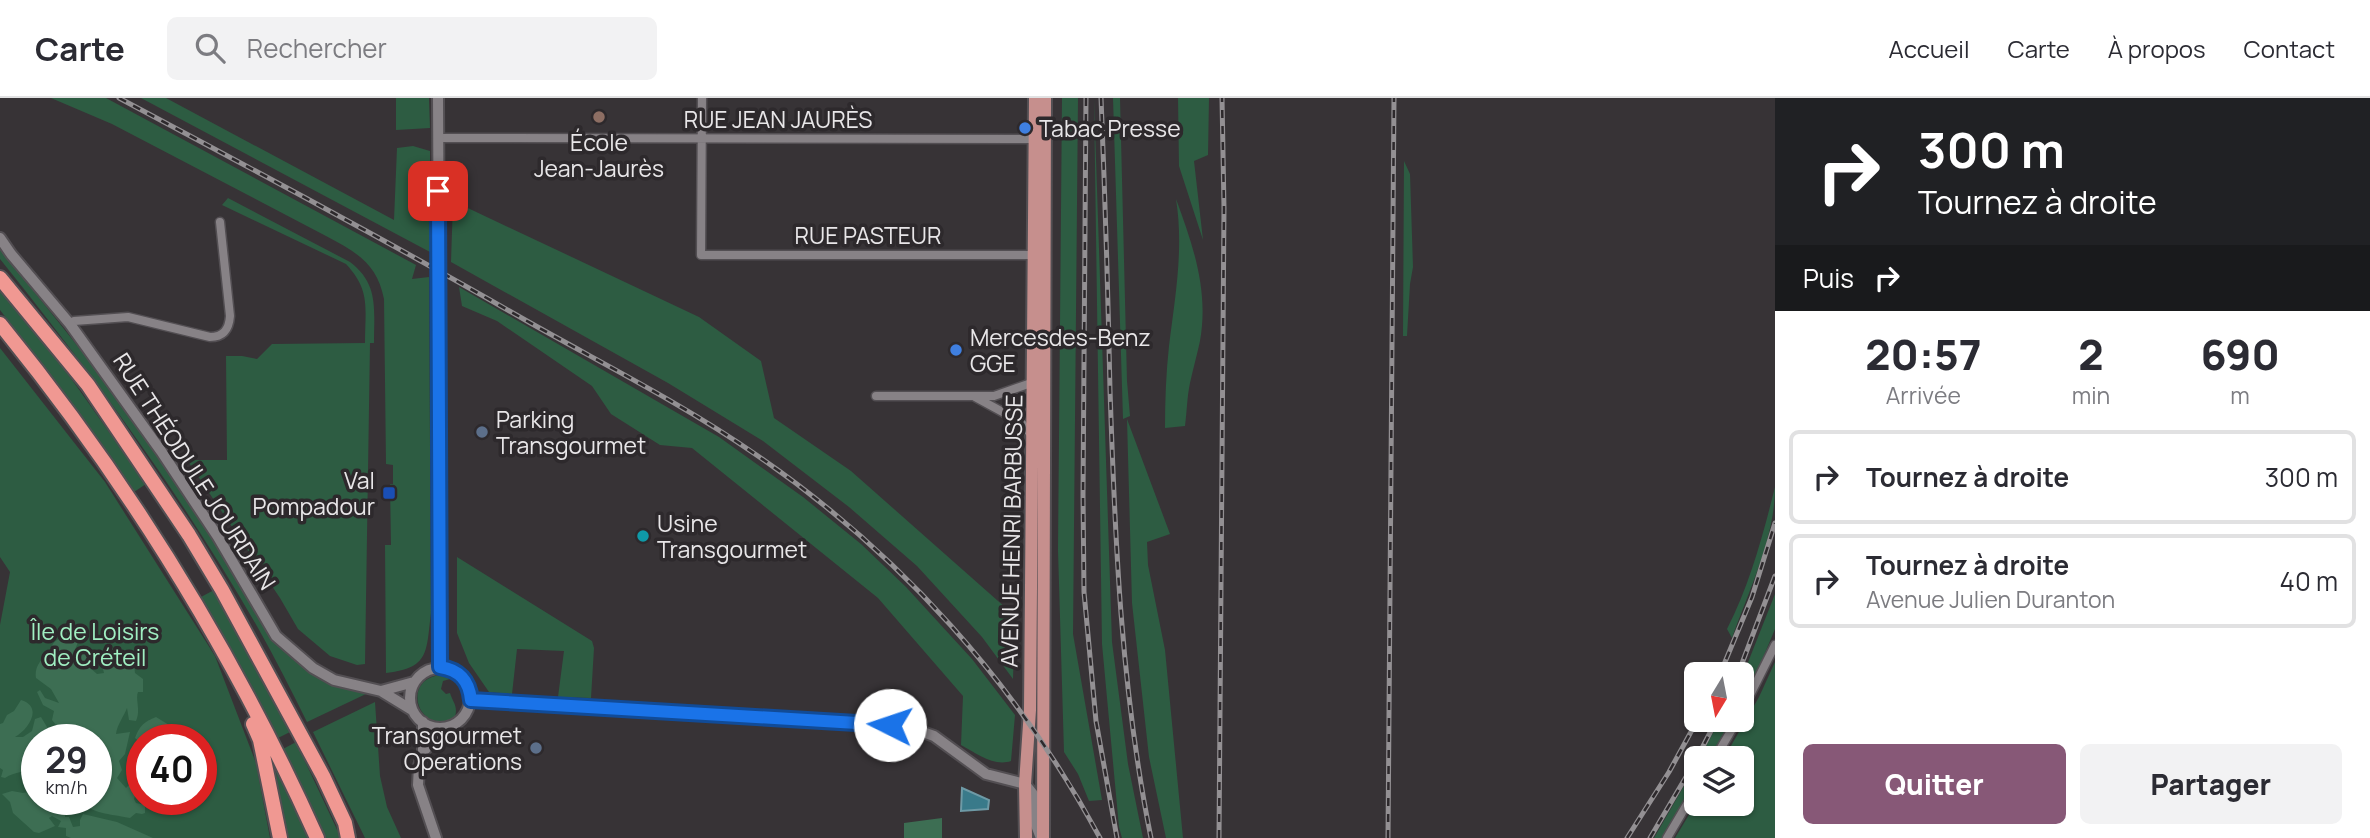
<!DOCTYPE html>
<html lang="fr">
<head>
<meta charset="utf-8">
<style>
  body { margin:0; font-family:Manrope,sans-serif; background:#f2f2f3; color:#2b2b33; height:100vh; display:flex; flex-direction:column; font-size:26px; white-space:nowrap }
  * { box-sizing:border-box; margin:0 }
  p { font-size:23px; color:#7c7c81 }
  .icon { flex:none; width:38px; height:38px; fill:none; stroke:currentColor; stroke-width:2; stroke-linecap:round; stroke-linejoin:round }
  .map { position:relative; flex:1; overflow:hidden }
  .drawer { display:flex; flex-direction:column; background:#fff; width:595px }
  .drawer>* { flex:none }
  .hud { background:#202124; color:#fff; overflow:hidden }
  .needle { width:46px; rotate:190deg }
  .fabs { position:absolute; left:1684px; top:564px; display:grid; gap:14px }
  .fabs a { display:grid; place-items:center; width:70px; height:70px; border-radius:10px; background:#fff; box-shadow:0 2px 5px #0004; font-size:35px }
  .speed { position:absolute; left:21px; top:626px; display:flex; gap:14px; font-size:35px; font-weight:700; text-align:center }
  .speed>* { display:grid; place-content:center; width:91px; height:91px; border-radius:50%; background:#fff; box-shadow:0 2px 5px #0004; line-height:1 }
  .speed small { font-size:18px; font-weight:400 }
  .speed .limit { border:10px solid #d22; background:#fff; color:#111 }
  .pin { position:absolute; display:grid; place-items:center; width:60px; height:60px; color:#fff; margin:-30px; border-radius:14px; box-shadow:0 4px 10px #0006 }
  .me { position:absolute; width:77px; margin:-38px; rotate:274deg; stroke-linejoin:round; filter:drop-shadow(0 0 5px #0008) }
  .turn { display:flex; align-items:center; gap:24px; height:147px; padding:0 28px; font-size:32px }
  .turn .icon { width:91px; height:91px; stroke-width:2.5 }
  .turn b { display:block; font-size:49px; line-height:60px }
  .then { display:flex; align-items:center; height:66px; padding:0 28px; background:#0003; gap:14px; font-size:26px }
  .eta { display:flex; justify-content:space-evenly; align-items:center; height:119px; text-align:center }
  .eta b { font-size:42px; font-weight:800; line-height:49px }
  .button { display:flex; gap:14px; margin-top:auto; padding:14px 28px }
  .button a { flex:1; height:80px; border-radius:10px; background:#875877; color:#fff; font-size:28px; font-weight:800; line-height:80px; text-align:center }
  .button a+a { background:#f2f2f3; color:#2b2b33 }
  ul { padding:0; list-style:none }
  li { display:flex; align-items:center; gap:21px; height:94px; margin:0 14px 10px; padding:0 14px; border:4px solid #e1e1e2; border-radius:10px }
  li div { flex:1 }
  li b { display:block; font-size:26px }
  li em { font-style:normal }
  header { display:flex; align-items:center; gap:42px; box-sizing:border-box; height:98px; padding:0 35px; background:#fff; border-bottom:2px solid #e1e1e2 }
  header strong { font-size:33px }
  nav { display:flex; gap:38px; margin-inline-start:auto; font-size:24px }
  .search { width:490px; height:63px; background:#f2f2f3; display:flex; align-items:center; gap:18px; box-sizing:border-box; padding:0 24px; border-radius:10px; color:#7c7c81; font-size:26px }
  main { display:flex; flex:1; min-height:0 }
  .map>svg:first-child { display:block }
</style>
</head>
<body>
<header>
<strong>Carte</strong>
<div class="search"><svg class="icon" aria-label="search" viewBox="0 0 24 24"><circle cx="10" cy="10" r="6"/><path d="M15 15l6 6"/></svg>Rechercher</div>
<nav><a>Accueil</a><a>Carte</a><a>À propos</a><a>Contact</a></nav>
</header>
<main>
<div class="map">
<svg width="1775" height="740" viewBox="0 0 1775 740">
  <rect width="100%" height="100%" fill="#373336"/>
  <path fill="#2d5c42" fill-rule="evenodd" d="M51,0h55l310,167 -4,14 17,-2 2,336c-5,39 -1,55 -45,60l-1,-128h6l-1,-61h3v-19l-7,-1 -2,-165c-7,-36 -28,-47 -58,-63l-214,-112z
    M141,0h25l228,122 3,-72 16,-2 17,5v101z
    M396,0h33l1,30 -34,2z
    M1062,0h16l-5,536 29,166 -13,1 -11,-27 -14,-22 -6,-202z
    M1094,0l18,544 16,122 15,74h-21l-3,-11 -17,-183z
    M1113,0h7l7,283 3,35 -7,3z
    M1178,0h31l-1,57 -14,6 9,79 -24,-74z
    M1404,63l6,13 3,93 -3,17 -3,52h-4z
    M228,100l122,64c29,22 24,47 24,81h-4l-5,321 -8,1 -27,-9 -32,-27 -18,-31 -93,-138h40l-1,-104h16l15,3 15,-15 93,-1c0,-35 6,-52 -19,-79l-124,-59z
    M1176,101c17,46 33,92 24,142 -3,14 -7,28 -10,42 -3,14 -3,28 -5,43l-20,2c0,-27 1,-55 4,-82 6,-49 15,-97 7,-147z
    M453,103l246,116 62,44 13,57 77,53 164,145 -2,63 -31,-42 -65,-71 -68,-59 -86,-66 -95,-58 -217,-121z
    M0,146l9,16 118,148 80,121 58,101 15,17 34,28 24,12 30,6 -61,29c-16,-32 -32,-64 -49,-94 -75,-131 -164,-252 -258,-369z
    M459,189l260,150 84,60 58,47 45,43 66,72 43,56 -4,46c-17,6 -35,-8 -50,-16l2,-49 -85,-98 -186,-150 -32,-3 -49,-31 -19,-28 -95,-65 -35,-15z
    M0,191l63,78 83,117 -12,8 -58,-83 -76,-99z
    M0,250l105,134 110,174 41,107 14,75h-270v-213l10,-53 -10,-15zM37,642h59v60h-59zM142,642h59v60h-59z
    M1127,321l43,115 -23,8 1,23 17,85 18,188h-17l-17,-81 -17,-154z
    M1775,389c0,51 -26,103 -43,151l-5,-9c23,-45 36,-94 48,-142z
    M457,459l135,84 2,7 -3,50 -33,-1 6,-46 -47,-2 -5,45 -23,-2 -20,-29 -12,-30z
    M214,492l76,142 -12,6 -77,-141z
    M1775,496v35l-23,55 -11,19v-23z
    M1775,564v176h-100l21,-35h45v-45h-17l35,-61z
    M441,577l9,4 -7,2 -2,8 5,5 4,-1c3,10 8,12 5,24 -36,21 -56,-38 -14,-42z
    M375,604l5,74 7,31 14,31h-36l-52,-106z
    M1720,621h12l-23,39h-9z
    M296,644l45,96h-16l-42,-89z
    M273,656l35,84h-22z
    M1696,667v16l-34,57h-8z"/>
  <path fill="#3d6e53" d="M64,539l4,4 10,1 -3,8 12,3 4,7 -3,6 9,8 7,-1 -2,-8 5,-4 12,2 11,-5 4,6 1,9 8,6v13h-5c-3,7 3,18 -2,29l-7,-1 -2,-12c-3,8 -10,17 -11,26l14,-2 -5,22 -6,7 3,9 -5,8 9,10 5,-5 3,1 3,6 -3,9 2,4 9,2v8l-3,1 -6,-1 -6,5c-24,-5 -33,-3 -54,-18h20v-60h-37l1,-10 -8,-10 2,-9 -11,-6 -6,-13 3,-2 5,8 14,5 -8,-14 -15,-11c-2,-10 5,-21 15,-25 0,-10 4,-13 13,-16z
    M21,602c23,7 7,30 -6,37h8l9,-6 3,-12 6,-2 9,15 1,8h-14v26c-11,7 -22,5 -32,12l-4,-1 2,-7 -3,-2v-44l3,-1 4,-8 7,-4z
    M156,619l13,8 3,7c-6,10 -19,8 -30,8v4l-7,-6c5,-13 9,-16 21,-21z
    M37,692v10h25l3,3v14h4l4,10 7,-1v-6l3,-6 34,8 36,16h-82l-5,-2v-8l-8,-1 3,-6 -9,-5 -3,2 6,8 -16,7 -5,-1 -21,-19 -3,-11 -8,-8 10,-3 11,2z
    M942,720v20h-38v-15z"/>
  <path fill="#397a8a" stroke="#6e9aa6" stroke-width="2" d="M962,690l27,12 -1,9 -27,2z"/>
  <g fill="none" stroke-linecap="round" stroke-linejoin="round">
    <g stroke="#534f53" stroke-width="11">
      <path id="street" d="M702,0l-1,157h334
        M438,40l597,1
        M70,226l4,-3 54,-4 82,20c14,0 19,-8 20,-21l-10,-94
        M876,298h118l40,-14
        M975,299l46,25 11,14
        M1741,615l34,-68
        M1715,660l23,-39
        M1667,740l29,-49"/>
    </g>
    <g stroke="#534f53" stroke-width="14">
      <path id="secondary" d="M438,0l3,569
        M0,140l11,16 59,70 91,127 57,86 58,99 37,32 21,12 47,11 31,19
        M410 600a30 30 0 1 1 60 0a30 30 0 1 1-60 0Z
        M381,593l33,-9
        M471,602l435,26 28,10 52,38 39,10 8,10 1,26 7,18
        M423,624v30l-4,14 -1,19 18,53
        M423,654l12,-14 13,-11"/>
    </g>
    <g stroke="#534f53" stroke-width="16">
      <path id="primary" d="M1026,740l-1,-54 5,-74 5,-612
        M1043,740l2,-740"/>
    </g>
    <g stroke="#534f53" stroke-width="18">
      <path id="highway" d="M0,180l88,107 101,150 33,55 101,186 22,47 3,15
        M0,226c128,157 234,329 317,514
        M253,626l7,16 20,98"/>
    </g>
    <use href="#street" stroke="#878286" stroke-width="8"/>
    <use href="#secondary" stroke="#878286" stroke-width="10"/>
    <use href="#primary" stroke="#c68f8d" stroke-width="12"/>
    <use href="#highway" stroke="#f09892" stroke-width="14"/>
    <g stroke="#939093" stroke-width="5">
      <path id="rail" d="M119,0c137,73 274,146 408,223 76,43 156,83 228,133 145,99 262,230 345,384
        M1086,0l-3,397 1,97 12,129 21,117
        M1101,0c4,97 7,194 9,292 5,150 11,300 41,448
        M1720,576l32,-77 23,-74
        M1738,576l37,-98
        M1697,660l20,-39
        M1219,740l5,-630 -2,-110
        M1388,740l6,-740
        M1627,740l42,-66 29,-53
        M1650,740l46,-78"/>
    </g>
    <use href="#rail" stroke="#2d292c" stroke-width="2.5" stroke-dasharray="8" stroke-linecap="butt"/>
  </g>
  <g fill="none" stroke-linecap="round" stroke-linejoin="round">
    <g stroke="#114b97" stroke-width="18">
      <path id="route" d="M438,93l2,476c20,3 29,14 31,33l419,25"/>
    </g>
    <use href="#route" stroke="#1a73e8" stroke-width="12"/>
  </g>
  <circle fill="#8d6e63" stroke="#2d292c" stroke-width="2.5" cx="599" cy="19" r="7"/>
  <g fill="#3f7fe0" stroke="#2d292c" stroke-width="2.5">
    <circle cx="1025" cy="30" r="7"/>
    <circle cx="956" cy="252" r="7"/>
  </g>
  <g fill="#5c6f8a" stroke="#2d292c" stroke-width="2.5">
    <circle cx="482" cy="334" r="7"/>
    <circle cx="536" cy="650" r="7"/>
  </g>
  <rect fill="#1a4fb4" stroke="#2d292c" stroke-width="2.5" x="382" y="388" width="14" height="14" rx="3.5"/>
  <circle fill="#0f9aa8" stroke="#2d292c" stroke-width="2.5" cx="643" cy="438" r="7"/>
  <g text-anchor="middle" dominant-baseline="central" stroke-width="7" stroke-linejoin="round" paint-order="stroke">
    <g font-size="23" fill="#e8e6e8" stroke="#2d292c">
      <text x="778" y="21">RUE JEAN JAURÈS</text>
      <text x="868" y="137">RUE PASTEUR</text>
      <text transform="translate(195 373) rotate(57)">RUE THÉODULE JOURDAIN</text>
      <text transform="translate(1011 433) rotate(-89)">AVENUE HENRI BARBUSSE</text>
    </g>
    <g font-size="23" fill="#e8e6e8" stroke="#2d292c" text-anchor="start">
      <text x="1039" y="30">Tabac Presse</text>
      <text x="599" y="44" text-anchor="middle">École<tspan x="599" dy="26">Jean-Jaurès</tspan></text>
      <text x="970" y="239">Mercesdes-Benz<tspan x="970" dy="26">GGE</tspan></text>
      <text x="496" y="321">Parking<tspan x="496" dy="26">Transgourmet</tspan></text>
      <text x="375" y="382" text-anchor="end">Val<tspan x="375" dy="26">Pompadour</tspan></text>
      <text x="657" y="425">Usine<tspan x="657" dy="26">Transgourmet</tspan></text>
      <text x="522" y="637" text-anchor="end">Transgourmet<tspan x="522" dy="26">Operations</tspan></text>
    </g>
    <g font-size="23" fill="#a0efc2" stroke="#2d292c">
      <text x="95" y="533">Île de Loisirs<tspan x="95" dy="26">de Créteil</tspan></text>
    </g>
  </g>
</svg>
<div class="fabs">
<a><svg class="needle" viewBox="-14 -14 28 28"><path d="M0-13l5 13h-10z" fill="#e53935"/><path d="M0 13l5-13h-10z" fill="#7c7c81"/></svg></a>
<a><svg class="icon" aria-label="layers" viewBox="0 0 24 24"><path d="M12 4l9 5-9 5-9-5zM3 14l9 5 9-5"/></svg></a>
</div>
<div class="speed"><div>29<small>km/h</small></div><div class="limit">40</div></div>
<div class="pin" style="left:438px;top:93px;background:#d93025"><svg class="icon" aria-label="arrive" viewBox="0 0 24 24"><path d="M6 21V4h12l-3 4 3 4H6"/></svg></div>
<svg class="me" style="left:890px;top:627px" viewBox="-20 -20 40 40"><circle r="19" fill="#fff"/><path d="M0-13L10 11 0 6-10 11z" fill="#1a73e8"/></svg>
</div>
<section class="drawer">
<div class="hud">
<div class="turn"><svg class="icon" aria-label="right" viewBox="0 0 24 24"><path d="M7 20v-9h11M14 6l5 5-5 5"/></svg><div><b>300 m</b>Tournez à droite</div></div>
<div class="then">Puis<svg class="icon" aria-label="right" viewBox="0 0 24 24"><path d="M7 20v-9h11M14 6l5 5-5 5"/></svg></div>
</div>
<div class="eta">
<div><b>20:57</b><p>Arrivée</p></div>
<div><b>2</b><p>min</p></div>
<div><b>690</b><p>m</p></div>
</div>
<ul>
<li><svg class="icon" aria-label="right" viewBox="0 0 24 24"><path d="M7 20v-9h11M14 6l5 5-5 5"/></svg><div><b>Tournez à droite</b></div><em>300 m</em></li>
<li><svg class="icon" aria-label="right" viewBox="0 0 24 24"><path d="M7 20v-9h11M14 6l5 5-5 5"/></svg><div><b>Tournez à droite</b><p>Avenue Julien Duranton</p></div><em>40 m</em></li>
</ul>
<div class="button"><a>Quitter</a><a>Partager</a></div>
</section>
</main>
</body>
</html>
